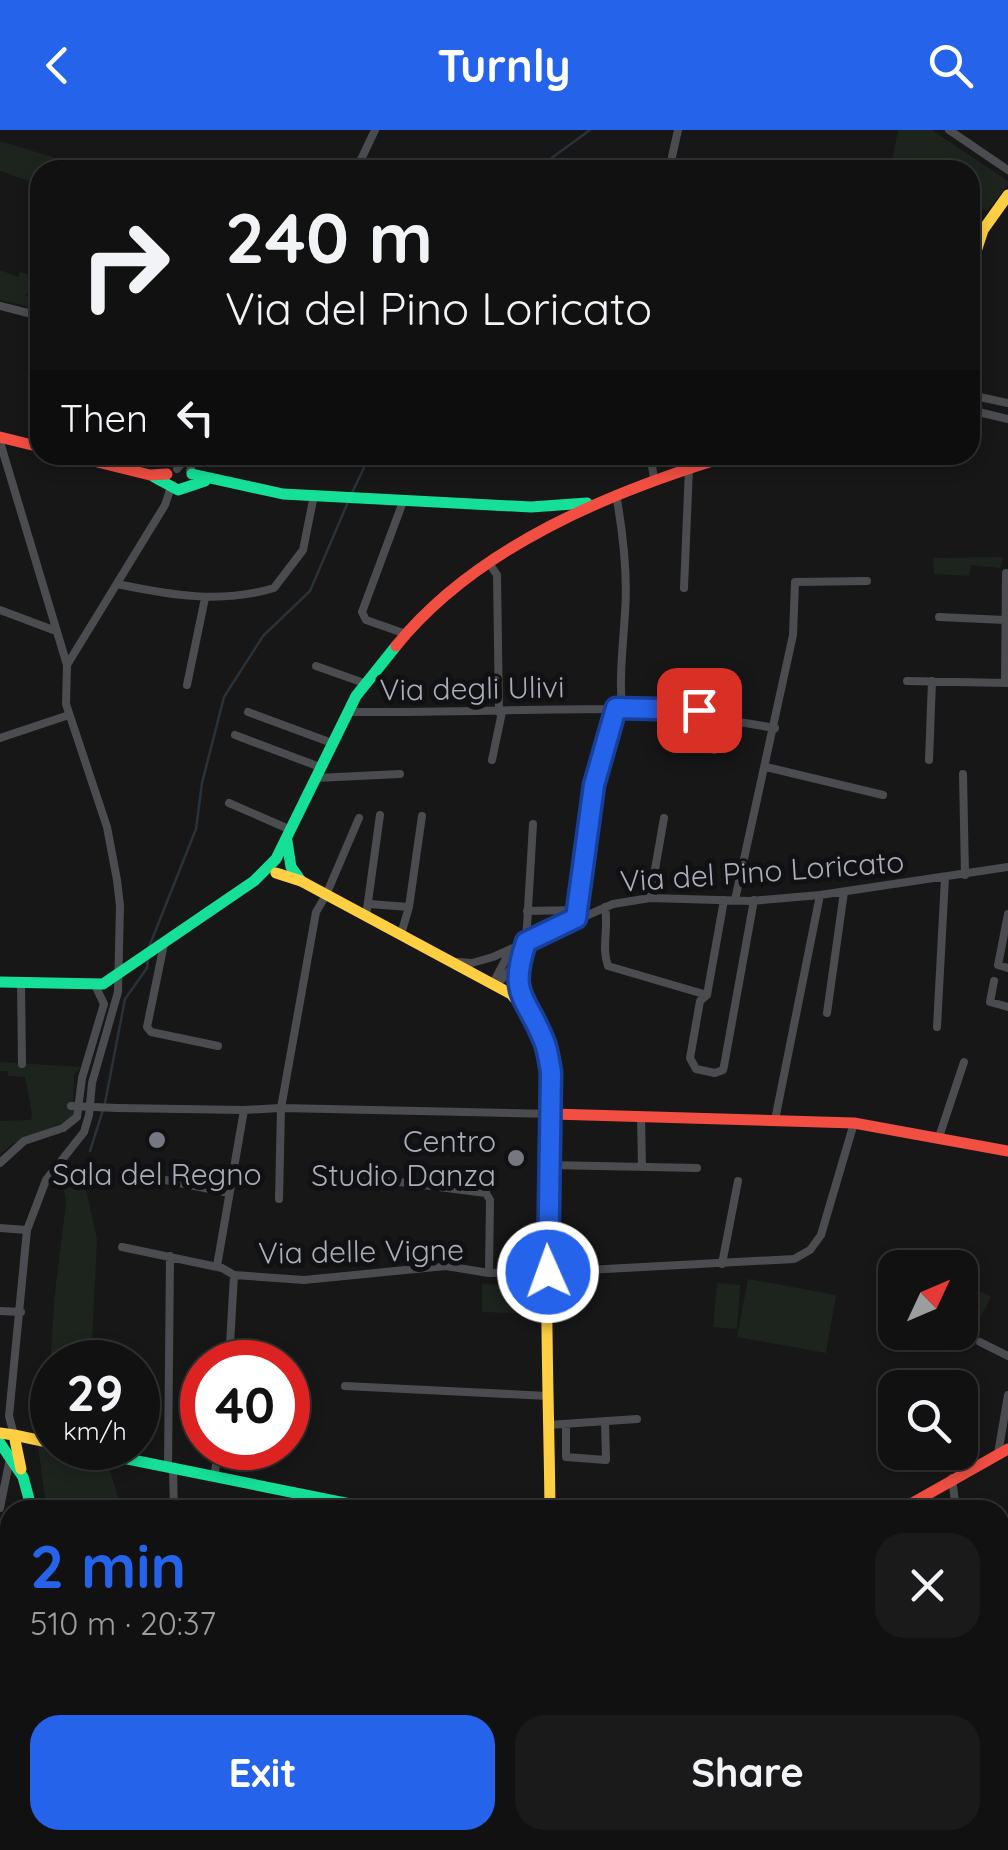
<!DOCTYPE html>
<html lang="en">
<head>
<meta charset="utf-8">
<style>
  body { margin:0; font-family:Quicksand,sans-serif; background:#1a1a1a; color:#f1f3f6; height:100vh; display:flex; flex-direction:column; font-size:38px; white-space:nowrap }
  * { box-sizing:border-box; margin:0 }
  p { font-size:32px; color:#9c9d9f }
  .icon { flex:none; width:55px; height:55px; fill:none; stroke:currentColor; stroke-width:2; stroke-linecap:round; stroke-linejoin:round }
  .map { position:relative; flex:1; overflow:hidden }
  .details { position:absolute; left:0px; top:1370px; width:1010px; height:350px; display:flex; flex-direction:column; background:#111; border-radius:30px 30px 0 0; box-shadow:0 5px 15px #0003,0 0 0 2px #303131 }
  .details>* { flex:none }
  .top-card { position:absolute; left:30px; top:30px; width:950px; height:305px; border-radius:30px; box-shadow:0 5px 15px #0003,0 0 0 2px #303131; background:#111; color:#f1f3f6; overflow:hidden }
  .needle { width:65px; rotate:46deg }
  .controls { position:absolute; left:878px; top:1120px; display:grid; gap:20px }
  .controls a { display:grid; place-items:center; width:100px; height:100px; border-radius:20px; background:#111; box-shadow:0 5px 15px #0003,0 0 0 2px #303131; font-size:50px }
  .speed { position:absolute; left:30px; top:1210px; display:flex; gap:20px; font-size:50px; font-weight:700; text-align:center }
  .speed>* { display:grid; place-content:center; width:130px; height:130px; border-radius:50%; background:#111; box-shadow:0 5px 15px #0003,0 0 0 2px #303131; line-height:1 }
  .speed small { font-size:25px; font-weight:400 }
  .speed .limit { border:15px solid #d22; background:#fff; color:#111 }
  .pin { position:absolute; display:grid; place-items:center; width:85px; height:85px; color:#fff; margin:-42px; border-radius:20px; box-shadow:0 5px 15px #0006 }
  .me { position:absolute; width:110px; margin:-55px; rotate:358deg; stroke-linejoin:round; filter:drop-shadow(0 0 8px #0008) }
  .turn { display:flex; align-items:center; gap:35px; height:210px; padding:0 30px; font-size:45px }
  .turn .icon { width:130px; height:130px; stroke-width:2.5 }
  .turn b { display:block; font-size:70px; line-height:85px }
  .then { display:flex; align-items:center; height:95px; padding:0 30px; background:#0003; gap:20px; font-size:38px }
  .round { display:grid; place-items:center; flex:none; width:105px; height:105px; border-radius:30px; background:#1a1a1a }
  .head { display:flex; align-items:center; justify-content:space-between; height:170px; padding:0 30px }
  h1 { font-size:60px; font-weight:700; line-height:75px; color:#2563eb }
  .primary-button { display:flex; gap:20px; margin-top:auto; padding:20px 30px }
  .primary-button a { flex:1; height:115px; border-radius:30px; background:#2563eb; color:#fff; font-size:40px; font-weight:700; line-height:115px; text-align:center }
  .primary-button a+a { background:#1a1a1a; color:#f1f3f6 }
  header { display:flex; justify-content:space-between; align-items:center; height:130px; padding:0 30px; background:#2563eb; color:#fff; font-size:45px; font-weight:700 }
  .map>svg:first-child { display:block }
</style>
</head>
<body>
<header><svg class="icon" aria-label="back" viewBox="0 0 24 24"><path d="M15 5l-7 7 7 7"/></svg>Turnly<svg class="icon" aria-label="search" viewBox="0 0 24 24"><circle cx="10" cy="10" r="6"/><path d="M15 15l6 6"/></svg></header>
<div class="map">
<svg width="1008" height="1720" viewBox="0 0 1008 1720">
  <rect width="100%" height="100%" fill="#171717"/>
  <path fill="#1d241e" d="M898,0h34l76,51v4l-21,26 -17,-8v-33l-79,-3z
    M0,11l82,25 -1,4h-41v15l-40,-14z
    M0,140l18,7 2,-5 20,6v11l-16,6 11,3 4,11 -39,-9z
    M492,325h114l-12,9 -12,-4 -4,4 -67,-2z
    M1003,427l-3,11 -29,-3 -2,11 -35,-2 -1,-16z
    M0,932l81,5 -7,7 -1,42c-24,17 -52,16 -73,39v-34l31,-1 1,-6 -7,-37 -17,-1v-5h-8z
    M80,1033l17,76 -6,123h-39v86h51l19,62h-75l-11,-78 12,-36 7,-104 11,-89 -2,-13 -8,-11z
    M748,1149l88,16 -10,58 -89,-16z
    M960,1151l31,16 -12,22 -19,-10z
    M717,1153l23,2 -3,44 -24,-2z
    M482,1154l56,2v28l-56,-2z"/>
  <g fill="none" stroke-linecap="round" stroke-linejoin="round">
    <path stroke="#2a3239" stroke-width="2.5" d="M535,40l55,-40
      M351,365l19,-40
      M149,817l47,-118 6,-46 22,-86 39,-61 47,-45 38,-89
      M105,973l20,-104 22,-31 1,-8
      M90,1021l13,-41"/>
    <path stroke="#4b4c50" stroke-width="8" d="M949,0l59,40
      M356,40l19,-40
      M669,40l9,-40
      M0,176l40,10
      M970,265l38,8
      M970,280l38,9
      M0,312l67,223
      M650,325l4,23
      M177,339l12,-14
      M190,341l5,-16
      M616,364c7,39 12,80 9,119 -2,33 -6,63 -3,95
      M404,369l-42,113 4,8 40,14
      M489,433l8,12 2,137
      M117,454c53,11 104,20 157,4l29,-38 11,-55
      M684,458l5,-120
      M0,480l56,21
      M939,487l66,3
      M316,536l48,17
      M907,551l101,2
      M1005,553l1,-110
      M187,555l18,-87
      M248,582l84,31
      M348,582c117,1 234,-6 351,-2l15,2 13,8 48,8
      M235,605l85,32
      M0,608l69,-23
      M714,620l6,-34
      M492,630l10,-48
      M929,630l3,-79
      M766,637l117,28
      M963,644l2,101
      M316,648l84,-4
      M229,673l62,27
      M650,768l14,-80
      M724,770l-17,95 -7,6 -10,57 6,11 19,4 8,-3 1,-4 30,-166
      M735,770l58,-265 2,-53 72,-1
      M369,774l40,3
      M605,777c4,20 -4,41 3,59l99,29
      M527,781l50,-1
      M1008,784l-10,51 10,3
      M366,786l14,-101
      M576,788l18,-133 22,-77
      M401,804l8,-27 13,-91
      M164,814l-17,83 4,5 67,14
      M458,832l14,1 21,-6 120,-53 37,-6 101,3 69,-6 188,-28
      M994,851l-4,21 18,5
      M21,853l1,81
      M493,853l18,-34
      M493,853l8,-3 18,-20
      M522,873l-4,-28 8,-32 7,-119
      M827,883l17,-121
      M937,897l8,-149
      M117,978l127,2 37,-2 272,6
      M641,986l1,51
      M775,990l45,-225
      M939,1007l25,-75
      M0,1033l24,-22 39,-13 14,-11 5,-39 22,-74 -9,-19
      M549,1035l148,3
      M126,1042l103,21
      M368,1048l118,15 4,7 -1,73
      M279,1069l2,-91 35,-196 10,-17 33,-77
      M0,1098l27,2
      M122,1117l100,21 12,7
      M722,1134l16,-83
      M217,1136l27,-156
      M234,1145l70,5 142,-14 43,7 60,-1 245,-13 16,-9 11,-15 33,-112
      M0,1181l21,1
      M980,1212l28,14
      M229,1232l5,-87
      M345,1256l203,10
      M566,1294v33l40,3 -1,-39
      M548,1295l89,-6
      M14,1305l-5,-19 18,-186 19,-50 38,-48 5,-17 3,-32 26,-91 2,-86 -3,-26 -10,-53 -41,-123 1,-39 98,-160 6,-18
      M998,1324l10,-59
      M168,1338l2,-212
      M173,1339l1,41
      M214,1347l5,-29
      M952,1348l4,32
      M0,1378l10,-50
      M0,1404l10,2
      M0,1523l10,6
      M0,1577l10,6
      M0,1687l10,-16
      M167,1710l1,10
      M849,1710l3,10
      M77,1720l6,-10"/>
    <path stroke="#16e098" stroke-width="11" d="M192,344l91,20 248,13 56,-4
      M154,347l24,13 27,-9
      M287,711l4,26 10,14
      M0,852l103,2 151,-103 22,-22 80,-163 40,-50
      M0,1313l23,34 9,33
      M73,1318l307,62"/>
    <path stroke="#ffcf43" stroke-width="11" d="M970,140l13,-40 25,-35
      M276,743l25,8 210,113c13,15 28,31 34,50 18,53 3,113 2,168 -2,99 2,199 3,298
      M0,1303l14,2 7,34
      M14,1305l38,8
      M1000,1488h8
      M0,1489l10,-23
      M546,1720l2,-10
      M581,1720l13,-10"/>
    <path stroke="#f24e42" stroke-width="11" d="M0,307l40,10
      M69,325l81,20 17,-1
      M396,516c81,-100 216,-155 336,-191
      M553,984l301,9 154,28
      M900,1380l108,-61"/>
    <path stroke="#4b4c50" stroke-width="8" d="M71,976l46,2"/>
  </g>
  <g fill="none" stroke-linecap="round" stroke-linejoin="round">
    <g stroke="#184099" stroke-width="25">
      <path id="route" d="M548,1142l3,-200c-2,-10 -3,-22 -7,-31 -18,-46 -36,-44 -18,-99l50,-24 18,-133 22,-77 83,2"/>
    </g>
    <use href="#route" stroke="#2563eb" stroke-width="18"/>
  </g>
  <g fill="#757880" stroke="#111113" stroke-width="4">
    <circle cx="157" cy="1010" r="10"/>
    <circle cx="516" cy="1028" r="10"/>
  </g>
  <g text-anchor="middle" dominant-baseline="central" stroke-width="10" stroke-linejoin="round" paint-order="stroke">
    <g font-size="30" fill="#a8adb8" stroke="#111113">
      <text transform="translate(472 558) rotate(-1)">Via degli Ulivi</text>
      <text transform="translate(762 741) rotate(-4)">Via del Pino Loricato</text>
      <text transform="translate(361 1121) rotate(-1)">Via delle Vigne</text>
    </g>
    <g font-size="30" fill="#a8adb8" stroke="#111113" text-anchor="end">
      <text x="496" y="1011">Centro<tspan x="496" dy="34">Studio Danza</tspan></text>
      <text x="157" y="1044" text-anchor="middle">Sala del Regno</text>
    </g>
  </g>
</svg>
<div class="controls">
<a><svg class="needle" viewBox="-14 -14 28 28"><path d="M0-13l5 13h-10z" fill="#e53935"/><path d="M0 13l5-13h-10z" fill="#9c9d9f"/></svg></a>
<a><svg class="icon" aria-label="search" viewBox="0 0 24 24"><circle cx="10" cy="10" r="6"/><path d="M15 15l6 6"/></svg></a>
</div>
<div class="speed"><div>29<small>km/h</small></div><div class="limit">40</div></div>
<div class="pin" style="left:699px;top:580px;background:#d93025"><svg class="icon" aria-label="arrive" viewBox="0 0 24 24"><path d="M6 21V4h12l-3 4 3 4H6"/></svg></div>
<svg class="me" style="left:548px;top:1142px" viewBox="-20 -20 40 40"><circle r="17" fill="#2563eb" stroke="#fff" stroke-width="3"/><path d="M0-11L8 9 0 5-8 9z" fill="#fff"/></svg>
<div class="top-card">
<div class="turn"><svg class="icon" aria-label="right" viewBox="0 0 24 24"><path d="M7 20v-9h11M14 6l5 5-5 5"/></svg><div><b>240 m</b>Via del Pino Loricato</div></div>
<div class="then">Then<svg class="icon" aria-label="left" viewBox="0 0 24 24"><path d="M17 20v-9H6M10 6l-5 5 5 5"/></svg></div>
</div>
<section class="details">
<div class="head"><div><h1>2 min</h1><p>510 m · 20:37</p></div><a class="round"><svg class="icon" aria-label="close" viewBox="0 0 24 24"><path d="M6 6l12 12M18 6L6 18"/></svg></a></div>
<div class="primary-button"><a>Exit</a><a>Share</a></div>
</section>
</div>
</body>
</html>
